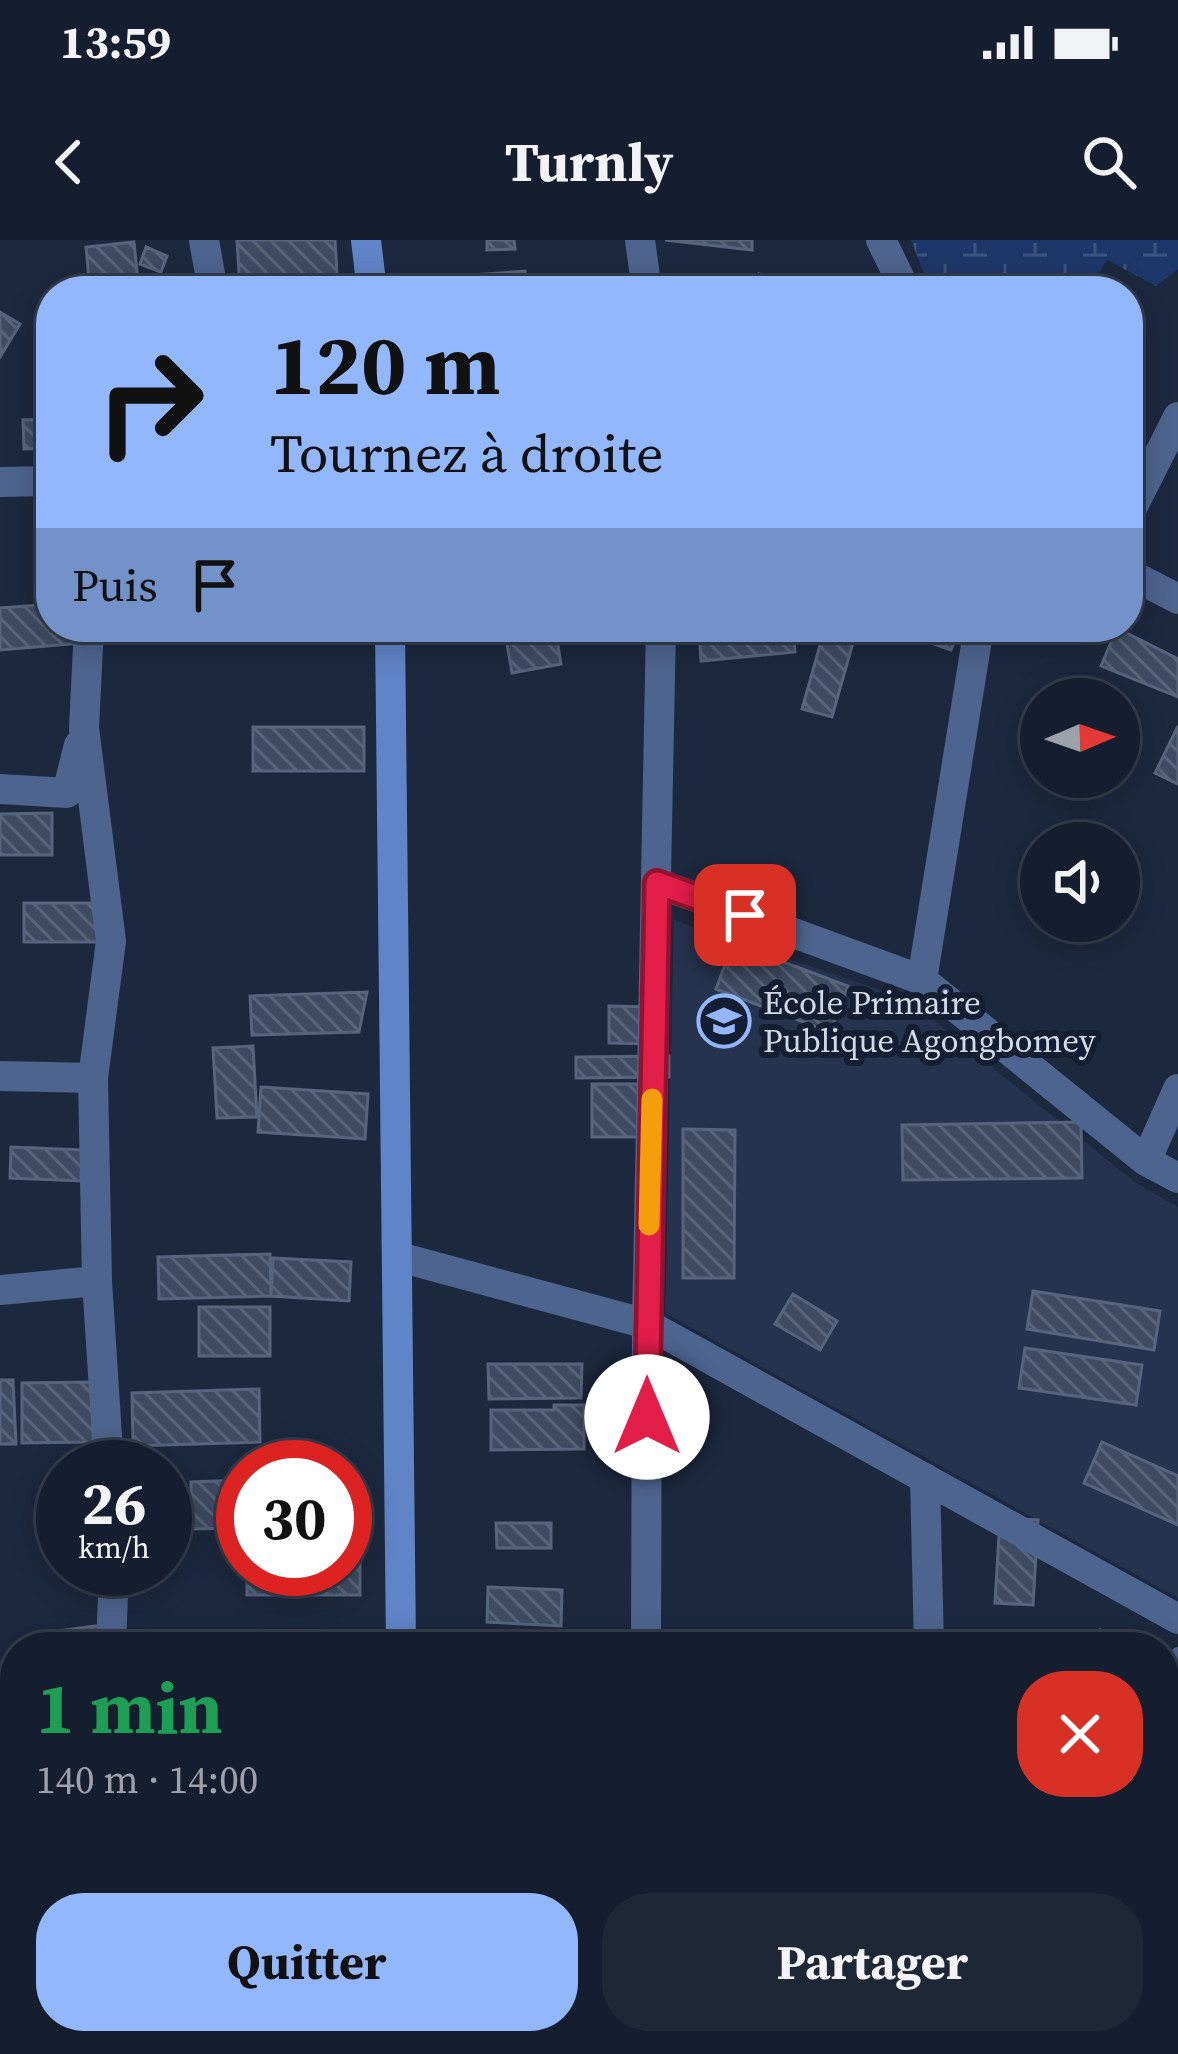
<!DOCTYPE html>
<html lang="fr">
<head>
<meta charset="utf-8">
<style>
  body { margin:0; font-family:"Source Serif 4",serif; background:#1e2736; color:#f1f3f6; height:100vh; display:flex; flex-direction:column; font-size:45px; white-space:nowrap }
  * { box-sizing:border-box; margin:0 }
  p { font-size:39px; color:#9da2aa }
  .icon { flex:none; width:66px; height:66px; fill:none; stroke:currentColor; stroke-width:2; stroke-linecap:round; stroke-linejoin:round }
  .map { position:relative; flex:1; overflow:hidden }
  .drawer { position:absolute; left:0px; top:1392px; width:1179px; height:423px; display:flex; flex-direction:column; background:#151e2e; border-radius:48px 48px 0 0; box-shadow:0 6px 30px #0003,0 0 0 3px #343c4a }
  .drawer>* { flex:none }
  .guide { position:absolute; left:36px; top:36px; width:1107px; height:366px; border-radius:48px; box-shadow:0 6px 30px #0003,0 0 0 3px #343c4a; background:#92b7fd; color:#111; overflow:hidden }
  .needle { width:78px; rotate:88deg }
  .fabs { position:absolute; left:1020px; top:438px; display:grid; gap:24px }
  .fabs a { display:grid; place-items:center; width:120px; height:120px; border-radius:50%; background:#151e2e; box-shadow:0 6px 30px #0003,0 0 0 3px #343c4a; font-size:60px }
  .speed { position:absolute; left:36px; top:1200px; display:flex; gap:24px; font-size:60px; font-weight:700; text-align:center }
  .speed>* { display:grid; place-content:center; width:156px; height:156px; border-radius:50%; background:#151e2e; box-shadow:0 6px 30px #0003,0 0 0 3px #343c4a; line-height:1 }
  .speed small { font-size:30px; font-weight:400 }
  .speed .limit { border:18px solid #d22; background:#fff; color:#111 }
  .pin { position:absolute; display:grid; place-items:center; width:102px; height:102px; color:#fff; margin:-51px; border-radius:24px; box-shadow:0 6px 18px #0006 }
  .me { position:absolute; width:132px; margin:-66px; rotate:0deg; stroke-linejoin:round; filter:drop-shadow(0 0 9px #0008) }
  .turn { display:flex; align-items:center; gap:42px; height:252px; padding:0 36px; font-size:54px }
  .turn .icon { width:156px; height:156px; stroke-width:2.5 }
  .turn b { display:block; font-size:84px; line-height:102px }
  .then { display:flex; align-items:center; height:114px; padding:0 36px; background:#0003; gap:24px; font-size:45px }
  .round { display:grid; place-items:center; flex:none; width:126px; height:126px; border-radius:48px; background:#1e2736 }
  .head { display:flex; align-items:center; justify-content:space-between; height:204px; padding:0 36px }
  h1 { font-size:72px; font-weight:700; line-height:90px; color:#1e9e55 }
  .action { display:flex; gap:24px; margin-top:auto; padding:24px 36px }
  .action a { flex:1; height:138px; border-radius:48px; background:#92b7fd; color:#111; font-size:48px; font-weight:700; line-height:138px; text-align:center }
  .action a+a { background:#1e2736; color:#f1f3f6 }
  .status { display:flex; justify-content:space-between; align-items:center; height:84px; padding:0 60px; background:#151e2e; direction:ltr }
  .status svg { height:33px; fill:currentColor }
  header { display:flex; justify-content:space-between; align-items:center; height:156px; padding:0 36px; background:#151e2e; font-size:54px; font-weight:700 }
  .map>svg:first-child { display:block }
</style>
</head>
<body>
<div class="status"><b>13:59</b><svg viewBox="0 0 49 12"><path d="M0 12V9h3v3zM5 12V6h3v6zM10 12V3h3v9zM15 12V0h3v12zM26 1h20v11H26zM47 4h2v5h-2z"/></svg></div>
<header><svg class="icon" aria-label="back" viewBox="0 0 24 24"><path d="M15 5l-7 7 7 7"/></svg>Turnly<svg class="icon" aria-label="search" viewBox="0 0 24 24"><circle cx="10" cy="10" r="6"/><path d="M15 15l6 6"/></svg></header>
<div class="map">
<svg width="1178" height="1814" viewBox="0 0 1178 1814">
  <defs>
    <pattern id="wetland-marsh" width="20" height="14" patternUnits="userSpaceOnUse" patternTransform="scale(3)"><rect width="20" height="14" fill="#1d376a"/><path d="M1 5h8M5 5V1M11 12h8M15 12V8" fill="none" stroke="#3d537f"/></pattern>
    <pattern id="building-back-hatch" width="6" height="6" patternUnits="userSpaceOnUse" patternTransform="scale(3)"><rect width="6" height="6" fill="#3e4b63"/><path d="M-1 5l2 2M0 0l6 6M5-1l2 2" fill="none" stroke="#596479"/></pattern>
  </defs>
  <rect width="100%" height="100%" fill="#1c283e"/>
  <path fill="#25334e" d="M674,680l233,79 229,184 42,24v391l-513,-285z"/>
  <path fill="url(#wetland-marsh)" d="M911,0h267v29l-22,17 -49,-26 -19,31h-84l-5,-8 -33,8h-35z
    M446,1800h182l2,14h-184z"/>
  <path fill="url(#building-back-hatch)" stroke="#56647d" stroke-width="3" d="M237,0h98l3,51h-98z
    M487,0h27l1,9 -28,1z
    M665,0h87v10z
    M134,2l5,49h-49l-4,-44z
    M146,7l21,9 -6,16 -21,-8z
    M525,31l2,20h-80l-1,-14z
    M759,34l16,6 -4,11h-17z
    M157,36l22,5 -2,10h-23z
    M0,72l20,12 -20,33z
    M51,179v29l-27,1 -1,-29z
    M51,364v23h19l2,17 -72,6v-42z
    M106,387h62l-1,12 -61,-2z
    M504,387h51l6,37 -49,9z
    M699,387h94l2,25 -94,9z
    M887,387h73l-9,23z
    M1117,388l61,31v38l-77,-31z
    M824,391l30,8 -22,78 -30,-8z
    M1178,486v58l-23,-11z
    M253,487h111v44h-111z
    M52,573v42h-52v-41z
    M24,663h78v39h-78z
    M733,703l115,43 -18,46 -114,-43z
    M367,752l-8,40 -107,3 -2,-39z
    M609,766l47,1v37l-47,-1z
    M253,806l4,71 -40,1 -4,-70z
    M669,816v21l-93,1v-21z
    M592,844h64v53h-64z
    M261,847l107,7 -3,45 -107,-7z
    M1081,882l1,56 -179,2 -1,-55z
    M683,889l52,1 -1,148h-51z
    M11,907l71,3 -1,31 -71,-3z
    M270,1014l1,42 -112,3 -1,-42z
    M273,1018l78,4 -2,39 -78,-5z
    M1033,1051l127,20 -6,39 -127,-21z
    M793,1054l44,27 -17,29 -45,-26z
    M199,1067h71v49h-71z
    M1025,1108l117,17 -6,40 -117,-17z
    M488,1124h94l-1,34 -92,1z
    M0,1140h13l3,64h-16z
    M93,1142v60l-71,1v-60z
    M259,1149l1,53 -127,4 -1,-53z
    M554,1165h30v44l-93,1v-40h63z
    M1102,1202l76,34v49l-94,-42z
    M48,1235h15v56h-15z
    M243,1240v48l-51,1 -1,-47z
    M1000,1278l38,2 -5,85 -38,-2z
    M496,1283h55v25h-54z
    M345,1304h15v51h-113v-26h98z
    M488,1347l74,3 -1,36 -74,-4z
    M103,1385l3,22h-69l-2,-13z
    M1100,1390l38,9 -2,8h-40z
    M354,1800h28v14h-27z
    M727,1800h48l1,12 -48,2z
    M999,1800h44v11l-44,1z"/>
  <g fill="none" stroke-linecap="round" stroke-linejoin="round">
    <path stroke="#4d648e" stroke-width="16" d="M1165,1711l-1,-252 14,-44"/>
    <path stroke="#4d648e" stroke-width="30" d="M204,0l9,51
      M640,0l7,51
      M881,0l25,51
      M0,242l51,-1
      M1128,276l50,-99
      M1128,333l50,26
      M89,387l-5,101 27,213 -18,137 4,203 12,186
      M0,549l67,4 12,-48
      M657,643l265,97 224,181 32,17
      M922,740l57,-353
      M0,836l93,2
      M1146,921l32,-72
      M399,1017l248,67 531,295
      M0,1050l97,-9
      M925,1238l4,169
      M111,1407l3,-78
      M646,1407l1,-323 14,-697
      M0,1601l15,-2
      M1164,1711l14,1
      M655,1800l2,14
      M941,1800l1,14
      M5,1814l152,-14"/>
    <path stroke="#6084c8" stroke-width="30" d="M366,0l6,51
      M390,387l11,1020
      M403,1800l1,14"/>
  </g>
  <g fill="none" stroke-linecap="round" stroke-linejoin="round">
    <g stroke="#92132f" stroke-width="30">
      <path id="route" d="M647,1177l10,-534 88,32"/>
    </g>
    <use href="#route" stroke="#e11d48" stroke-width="21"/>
    <path stroke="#f59e0b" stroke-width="21" d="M649,985l3,-126"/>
  </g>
  <defs>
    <g id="school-ring" transform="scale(2.7)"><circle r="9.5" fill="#131e33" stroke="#92b7fd" stroke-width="1.5"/><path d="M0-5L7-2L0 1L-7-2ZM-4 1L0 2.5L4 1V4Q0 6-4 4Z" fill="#92b7fd"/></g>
  </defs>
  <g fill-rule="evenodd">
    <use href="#school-ring" x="724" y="781"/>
  </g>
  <g text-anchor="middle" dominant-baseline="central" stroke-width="12" stroke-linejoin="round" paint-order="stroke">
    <g font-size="33" fill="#d2dae8" stroke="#131e33" text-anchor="start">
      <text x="763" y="762">École Primaire<tspan x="763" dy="38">Publique Agongbomey</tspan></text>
    </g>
  </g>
</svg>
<div class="fabs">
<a><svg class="needle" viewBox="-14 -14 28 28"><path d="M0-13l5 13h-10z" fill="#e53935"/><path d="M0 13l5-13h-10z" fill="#9da2aa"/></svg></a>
<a><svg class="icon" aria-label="sound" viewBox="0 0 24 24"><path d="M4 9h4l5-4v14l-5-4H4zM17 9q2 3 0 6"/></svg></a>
</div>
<div class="speed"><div>26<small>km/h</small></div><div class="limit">30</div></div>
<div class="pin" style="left:745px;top:675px;background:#d93025"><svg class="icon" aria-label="arrive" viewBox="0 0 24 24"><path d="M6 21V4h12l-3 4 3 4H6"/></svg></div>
<svg class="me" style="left:647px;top:1177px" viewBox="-20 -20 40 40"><circle r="19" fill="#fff"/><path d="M0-13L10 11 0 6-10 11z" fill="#e11d48"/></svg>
<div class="guide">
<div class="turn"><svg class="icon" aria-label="right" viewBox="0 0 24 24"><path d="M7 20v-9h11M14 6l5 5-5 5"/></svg><div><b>120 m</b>Tournez à droite</div></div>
<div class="then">Puis<svg class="icon" aria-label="arrive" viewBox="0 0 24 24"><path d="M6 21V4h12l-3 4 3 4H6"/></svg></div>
</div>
<section class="drawer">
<div class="head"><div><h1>1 min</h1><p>140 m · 14:00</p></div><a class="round" style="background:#d93025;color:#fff"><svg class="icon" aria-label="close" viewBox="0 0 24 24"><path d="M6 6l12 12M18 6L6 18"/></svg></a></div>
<div class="action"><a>Quitter</a><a>Partager</a></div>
</section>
</div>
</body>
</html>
